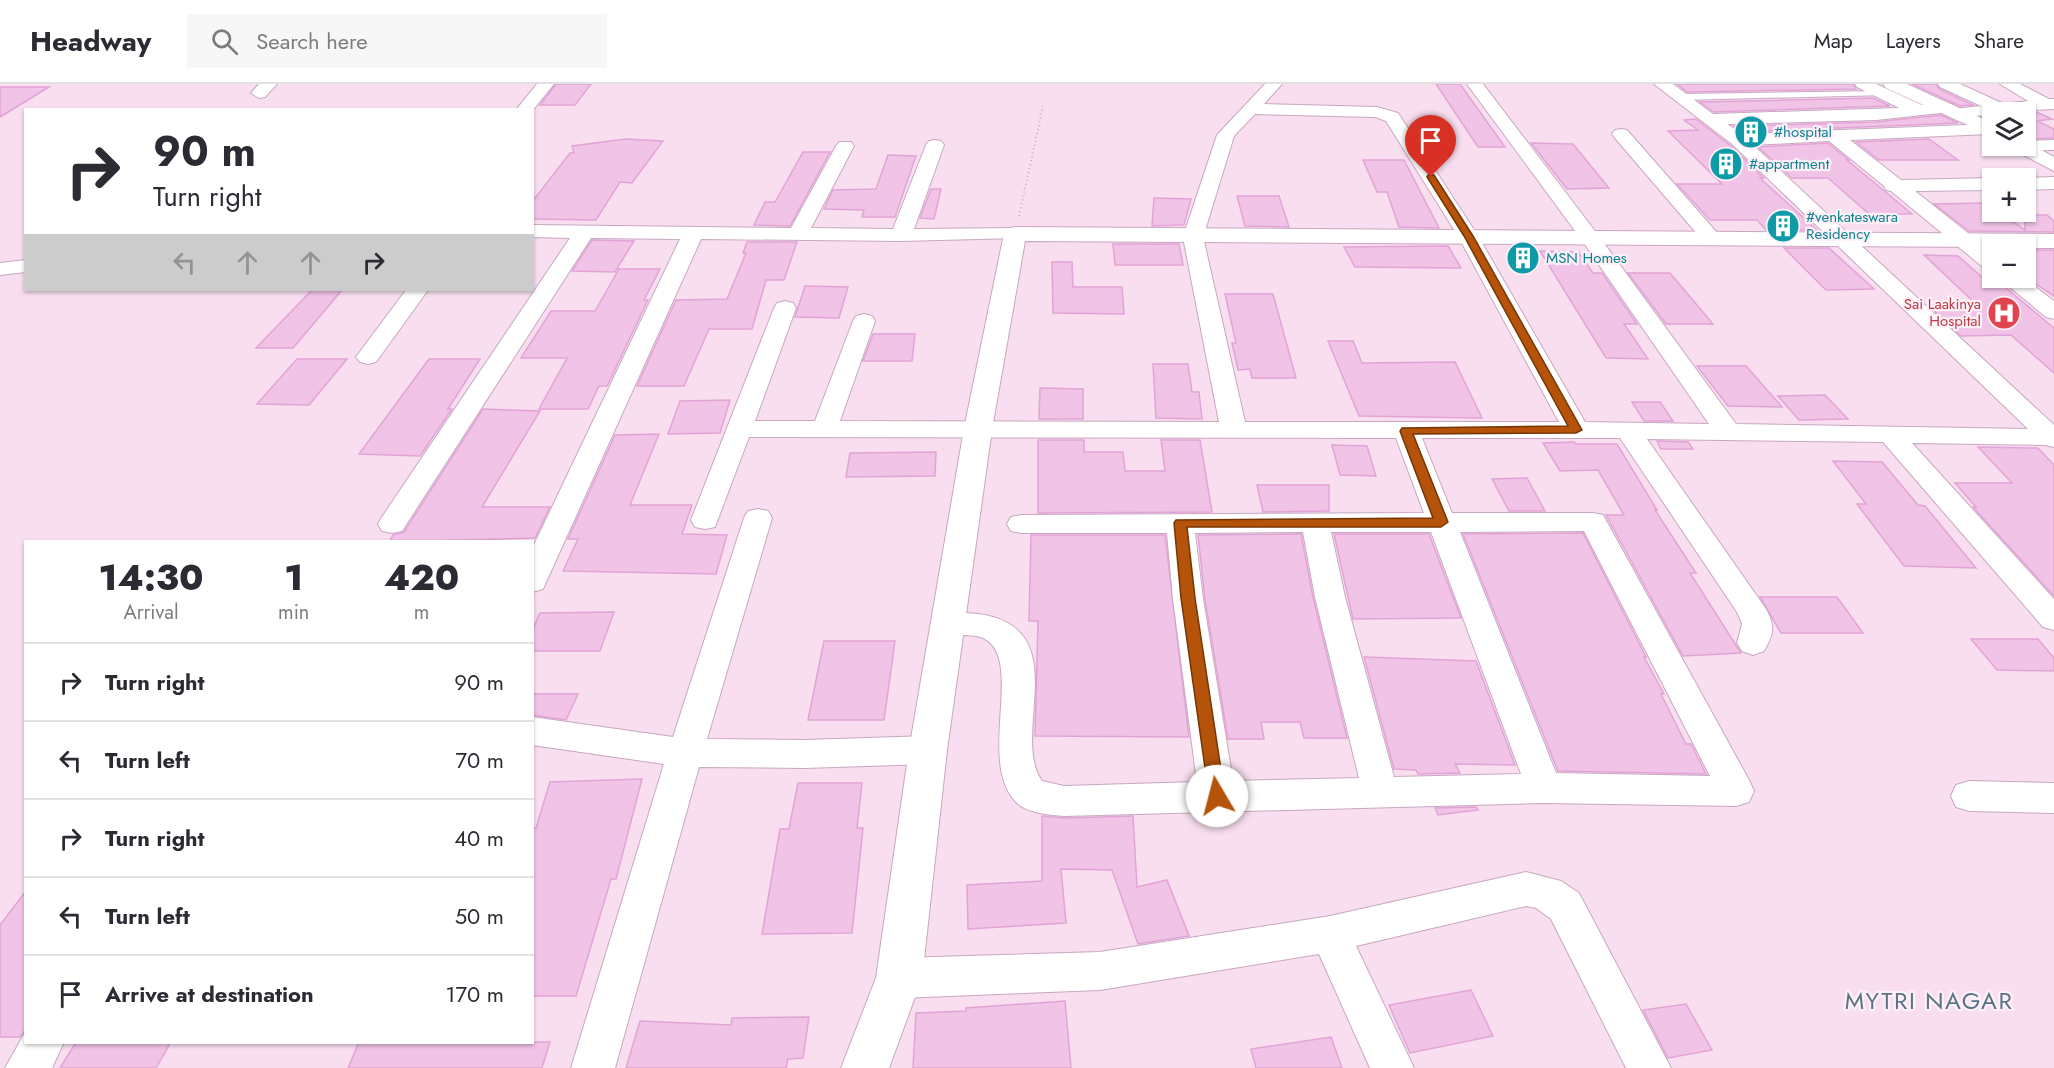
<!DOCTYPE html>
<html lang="en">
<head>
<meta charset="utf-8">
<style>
  body { margin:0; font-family:Jost,sans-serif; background:#f7f7f7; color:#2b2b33; height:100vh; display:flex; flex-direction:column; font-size:22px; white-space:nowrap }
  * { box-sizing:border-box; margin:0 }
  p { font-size:20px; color:#7c7c81 }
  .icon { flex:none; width:33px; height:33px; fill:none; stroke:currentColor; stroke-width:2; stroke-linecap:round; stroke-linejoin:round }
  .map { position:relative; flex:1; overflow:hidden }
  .panel { position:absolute; left:24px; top:456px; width:510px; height:504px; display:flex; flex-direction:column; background:#fff; border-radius:0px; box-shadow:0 2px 4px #0004 }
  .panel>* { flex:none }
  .hud { position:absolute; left:24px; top:24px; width:510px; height:183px; border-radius:0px; box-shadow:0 2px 4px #0004; background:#fff; color:#2b2b33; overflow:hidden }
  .tools { position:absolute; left:1982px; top:18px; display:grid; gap:12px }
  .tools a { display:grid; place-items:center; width:54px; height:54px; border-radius:0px; background:#fff; box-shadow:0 2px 4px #0004; font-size:30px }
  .pin { position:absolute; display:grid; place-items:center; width:51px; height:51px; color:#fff; margin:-62px -26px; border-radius:50% 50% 50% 0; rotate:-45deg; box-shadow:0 0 6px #0007 }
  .pin .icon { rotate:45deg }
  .me { position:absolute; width:66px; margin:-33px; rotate:352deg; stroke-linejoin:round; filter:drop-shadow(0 0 4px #0008) }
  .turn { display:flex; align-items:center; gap:21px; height:126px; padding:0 30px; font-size:27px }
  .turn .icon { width:78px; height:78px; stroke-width:2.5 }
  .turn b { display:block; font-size:42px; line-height:51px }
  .lanes { display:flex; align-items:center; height:57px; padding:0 30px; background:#0003; justify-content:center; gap:30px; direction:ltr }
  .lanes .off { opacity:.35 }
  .eta { display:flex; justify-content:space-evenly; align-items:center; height:102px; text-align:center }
  .eta b { font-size:36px; font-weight:800; line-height:42px }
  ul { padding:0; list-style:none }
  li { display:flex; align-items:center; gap:18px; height:78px; padding:0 30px; border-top:2px solid #e1e1e2 }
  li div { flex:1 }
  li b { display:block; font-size:22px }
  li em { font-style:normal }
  header { display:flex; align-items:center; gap:36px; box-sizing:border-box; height:84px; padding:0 30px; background:#fff; border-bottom:2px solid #e1e1e2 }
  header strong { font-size:28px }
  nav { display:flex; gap:33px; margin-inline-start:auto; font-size:21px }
  .search { width:420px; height:54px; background:#f7f7f7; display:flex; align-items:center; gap:15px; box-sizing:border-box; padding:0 21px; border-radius:0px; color:#7c7c81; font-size:22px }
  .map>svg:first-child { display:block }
</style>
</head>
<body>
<header>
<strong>Headway</strong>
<div class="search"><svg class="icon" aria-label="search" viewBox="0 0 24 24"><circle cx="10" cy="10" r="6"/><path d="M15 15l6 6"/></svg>Search here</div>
<nav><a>Map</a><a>Layers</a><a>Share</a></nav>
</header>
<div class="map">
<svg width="2054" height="984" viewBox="0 0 2054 984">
  <rect width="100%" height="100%" fill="#fceaf4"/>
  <path fill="#f8deef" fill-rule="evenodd" d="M0,0h2054v984h-2054zM26,26h506v180h-506zM1992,28h33v34h-33zM1992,94h33v34h-33zM1992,160h33v34h-33zM26,458h506v500h-506z"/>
  <path fill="#f0c3e7" stroke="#e2a4d7" stroke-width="1.5" d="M556,0h35l-16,21h-35z
    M1436,0h24l45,63h-27z
    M1677,0h176l3,5 -169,3z
    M1912,0h24l3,5 34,16 -13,1z
    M0,3h49l-49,30z
    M1873,14l17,8 -176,6 -14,-10z
    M2036,28l16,7 -15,2 17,8v9l-24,1 -5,-3v-23z
    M1941,31l17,8 -215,9 -9,-6 142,-4z
    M1696,35l35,27 33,32h-4l57,52h-51l-9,-10h-47l-33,-36h45l-54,-53 30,-1 -14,-10z
    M626,55l37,2 -31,42 -12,-1 -24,38 -64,-1v-17l38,-49h4l-2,-7z
    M1929,55l29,21h-79l-23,-18z
    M1531,59l42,1 36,44 -42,1z
    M1828,59l21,17h-2l65,54h-43l-41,-36h-36l-34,-31z
    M803,68h27l-40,74 -36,-1 11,-23h10z
    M888,71l28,1 -21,61h-33l2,-7 -40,-1 9,-19 43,-1z
    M1363,76h41l35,68 -40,-1 -12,-35h-10z
    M931,105h10l-7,30 -14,-1z
    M1237,112h42l10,31 -44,-1z
    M1154,114l37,1 -7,26 -32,1z
    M1987,119l5,4v5h7l26,18v-15h22l7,6v11l-85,-1 -35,-27z
    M592,156l42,1 -19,31 -43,-1z
    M747,158h50l-13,38h-18l-14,49h-43l-25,57h-47l39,-86 51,-1 19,-46h-3z
    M1113,160h66l4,21h-68z
    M1448,162l13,22 -106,-1 -11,-20z
    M1784,164h45l45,41 -48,1z
    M2025,166h29v46l-29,-19z
    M1540,167l38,1 15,21h9l35,51h-13l24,35 -42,-1z
    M1924,171l34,1 25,22h11l60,50v45l-43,-38 -50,1 -33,-31 50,1z
    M1052,178h20l1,25h49l2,27 -71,-1z
    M619,185h41l-16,31h4l-41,86h-8l-11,23h-49l28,-51h-46l30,-47h44z
    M1628,189h42l43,51h-47z
    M805,202l43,1 -9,31 -44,-1z
    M312,206h30l-49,58h-37z
    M1225,210h48l23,84h-44l-2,-9 -12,1 -6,-27h4z
    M873,250h42l-3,27h-49z
    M1328,257h25l9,22 93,-1 27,56 -123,-2z
    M297,275h50l-38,46 -52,-1z
    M429,275h51l-32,50h4l-32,47 -61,-2z
    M1153,280h35l4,28h7l3,27 -46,-1z
    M1697,282h49l36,41 -54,-1z
    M1040,304l43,1v30h-44z
    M1825,311l23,24 -49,1 -21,-24z
    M730,316l-10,33 -52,1 12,-33z
    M1632,318h28l13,19h-29z
    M483,325l57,2 -58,96h68l-15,31 -146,4 4,-7 11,-3z
    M659,350l-29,71h62l-10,29 45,1 -11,39 -153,-3 15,-32h-10l47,-104z
    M1038,356h46v12h39l2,19h40l-4,-31h39l12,72 -174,1z
    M1657,357l31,1 5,7h-32z
    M1574,358l2,2h41l40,66h-2l41,63h-6l51,80 -58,3 -77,-141h18l-26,-45 -38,1 -17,-28z
    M1332,361l35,1 9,30 -36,-1z
    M1978,363l60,1 16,17v131l-81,-89h3l-21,-24h57z
    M936,368l-1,24 -89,1 4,-24z
    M1833,377l49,1 36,43 7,1 51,62 -72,-2 -47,-62h9z
    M1527,394l18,33h-36l-17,-32z
    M1257,401h72v26l-66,1z
    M1583,449l63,124h-2l20,37h-3l25,50h5l15,30 -148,-3 -95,-237z
    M1301,450l12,63 34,141h-43l-4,-16h-39l3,17h-36l-23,-140 -7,-64z
    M1334,450h95l32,84 -108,1z
    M1031,451h134l24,202 -154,-1 3,-115h-9z
    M1760,513h77l26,36h-82z
    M614,528l-14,39h-68v-20l8,-18z
    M1971,555h67l16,19v13l-57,-1z
    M824,557h71l-11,79h-76z
    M1364,573l112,4 39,104 -60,-1 5,9 -42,1 -2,-4 -22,-1z
    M532,610h46l-12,26 -34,-5z
    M642,695l-26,100h-5l-35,117h-44v-168h4l14,-46z
    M798,699h64l-5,45h6l-11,105 -90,1 18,-105h9z
    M1476,723l2,3 -40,5 -3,-7z
    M1042,732l22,2 69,-2 4,71 30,-7 22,56 -51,8 -26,-74 -51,-1 5,54 -98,6 -1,-44 75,-4z
    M26,807v138l-6,8h-20v-112z
    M1471,906l22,46 -83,17 -21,-48z
    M1065,917l6,67h-158l3,-55 50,-2v-3z
    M1686,920l26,46 -44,8 -25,-48z
    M809,933l-6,41 -15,1 -2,9h-160l14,-47 91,4 1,-7z
    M1331,953l11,31h-86l-5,-19z
    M76,958h95l-15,26h-96z
    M359,958h191l-8,26h-194z"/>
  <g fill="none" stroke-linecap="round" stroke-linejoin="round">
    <g stroke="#c7a8c0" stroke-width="2">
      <path id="lane" d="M1884,7l4,2 -1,2 -207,5 -4,-3 4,-3z"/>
    </g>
    <g stroke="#c7a8c0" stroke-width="2">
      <path id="street" d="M259,0h18l-12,13 -6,1 -8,-5z
        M537,0h17l-22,27 -16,-1z
        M1265,0h17l-18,20 113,3 21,6 80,123 107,186 124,2 -125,-181 -117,-159h16l115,151 138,189 292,5 -296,-285 -78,-60h19l40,30 186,-6 -42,-21 -2,-3h21l46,21 30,-1 2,5 27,-3 -41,-19 -2,-3h22l44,20 24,-3 -28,-17h20l29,15h5v10l-62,3v3l-41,2 -2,-5 -73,8 -149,4 15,10 250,-10v10h-2l-140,6 51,40 91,-2h1l-1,12 -77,1 77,61v17l-8,-1 -93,-77 -5,-1 -2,-4 -55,-45 -76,4 301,280v22l-9,-2 -133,-2 142,156v31l-11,-3 -160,-185 -236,-3 119,170c9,17 8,25 -2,42l-11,4 -11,-4 -5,-8 5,-19 -5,-12 -117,-174h-198l30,75h141l10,2 146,265 5,11 -5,11 -13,4 -192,-3 -480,13c-14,-1 -38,-3 -48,-14 -40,-41 10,-144 -33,-164 -10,-5 -32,-1 -45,-5l-5,-8 5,-8c17,-5 38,-5 55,0 77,22 18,121 49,164l22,5 133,-4 -24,-183 -6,-66h-146l-10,-2 -4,-7 4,-7 10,-2 403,-2 -28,-75 -647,-1 -34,90 -10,2 -10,-2 -4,-7 83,-212 3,-5 8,-2 8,2 3,5 -41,113h60l38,-100 3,-5 8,-2 8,2 3,5 -35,100 379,1 -36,-185 34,-102zM1255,30l120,3 11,4 72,115 101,186h-314l-42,-185 31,-101zM1584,447l126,245 -154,-3 -96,-241zM1303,448l12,65 44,181 -126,3 -30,-182 -8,-66zM1331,448h100l90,242 -127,3 -49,-180z
        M1621,45l6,1 92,105 3,4 -3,4 -7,2 -7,-2 -90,-105 -3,-4 3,-4z
        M935,56l6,1 3,4 -30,84 101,-1 7,2 3,4 -3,4 -121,3 -200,-2 -158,350 -11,3v-43l148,-310 -89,-1 -189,293 -10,2 -10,-2 -4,-7 4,-7 188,-279 -38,-1v-12l259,3 45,-82 3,-4h12l3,4 -43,82 82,1 33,-84 3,-4z
        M2054,56v10l-36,1 -3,-4 10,-1v-5z
        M2054,93v12l-29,1 -1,-12z
        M26,176v12l-26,3v-12z
        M1999,194h24l31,23v18l-8,-2z
        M406,206h22l-52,72 -8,2 -8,-2 -4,-5z
        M758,425l10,2 4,7 -65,221 98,1 123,-4 12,4 5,10 -5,10 -12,4 -123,4 -106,-1 -84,301h-44l93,-304 -132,-19v-28l141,20 71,-219 4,-7z
        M1969,697l85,2v30l-85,-2 -13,-4 -5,-11 5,-11z
        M1526,788l35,9 18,12 92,175h-45l-75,-149 -15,-11 -10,-2 -170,40 58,122h-44l-51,-114 -219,36 -201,8 -15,-6 -6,-14 6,-14 15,-6 201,-6 230,-36z
        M26,947v11h38l-12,26h-47z"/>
    </g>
    <g stroke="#caa6c1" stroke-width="2">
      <path id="secondary" d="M1883,0h24l85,39v13l-106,-48z
        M2025,57l29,16v14l-40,-21 -3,-4h14z
        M1015,143l1039,7v14h-29v-4h-33v3l-967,-6 -33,188 -45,321 -25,228 -33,90h-48l35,-90 33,-228 55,-321 40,-195 3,-5z"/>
    </g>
    <path stroke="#d5a5cd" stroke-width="2" stroke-dasharray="1 3" stroke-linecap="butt" d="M1019,132l24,-110"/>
    <use href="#lane" fill="#fff" fill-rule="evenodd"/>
    <use href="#street" fill="#fff" fill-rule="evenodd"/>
    <use href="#secondary" fill="#fff" fill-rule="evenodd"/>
  </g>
  <path fill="#b45309" stroke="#753606" stroke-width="1.5" d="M1428,91h6l39,61 109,194 -6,3 -163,1 35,88 -7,5h-254l8,71 30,198 -2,5 -6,2 -6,-2 -2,-5 -28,-198 -7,-75 2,-3 257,-2 -33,-87 2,-3 166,-2 -104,-190 -37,-59z"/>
  <defs>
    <g id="building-disc" transform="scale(1.725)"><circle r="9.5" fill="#0f9aa8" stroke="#fef0f9"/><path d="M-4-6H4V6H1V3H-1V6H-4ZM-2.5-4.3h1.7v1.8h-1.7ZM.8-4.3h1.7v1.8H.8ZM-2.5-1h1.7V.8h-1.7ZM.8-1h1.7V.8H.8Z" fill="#fff"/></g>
    <g id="hospital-disc" transform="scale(1.725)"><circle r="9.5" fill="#e0444e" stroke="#fef0f9"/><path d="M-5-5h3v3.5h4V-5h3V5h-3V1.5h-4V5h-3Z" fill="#fff"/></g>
  </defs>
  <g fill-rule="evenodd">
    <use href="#building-disc" x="1751" y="48"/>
    <use href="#building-disc" x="1726" y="80"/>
    <use href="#building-disc" x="1783" y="142"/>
    <use href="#building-disc" x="1523" y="174"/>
    <use href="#hospital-disc" x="2004" y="229"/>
  </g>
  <g text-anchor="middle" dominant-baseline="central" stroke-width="4.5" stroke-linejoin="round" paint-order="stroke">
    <g font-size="15" fill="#0d838f" stroke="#fef0f9" text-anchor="start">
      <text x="1774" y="48">#hospital</text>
      <text x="1749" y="80">#appartment</text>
      <text x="1806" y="133">#venkateswara<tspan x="1806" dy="17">Residency</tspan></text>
      <text x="1546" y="174">MSN Homes</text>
    </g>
    <g font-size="15" fill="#be3a42" stroke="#fef0f9" text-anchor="end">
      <text x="1981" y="220">Sai Laakinya<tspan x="1981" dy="17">Hospital</tspan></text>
    </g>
    <g font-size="24" letter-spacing="1.5" fill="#5d7284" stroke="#fef0f9">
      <text x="1929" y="916">MYTRI NAGAR</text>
    </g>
  </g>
</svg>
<div class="tools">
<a><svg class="icon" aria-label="layers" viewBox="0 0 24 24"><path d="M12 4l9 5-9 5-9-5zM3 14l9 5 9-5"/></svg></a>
<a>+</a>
<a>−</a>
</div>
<div class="pin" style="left:1431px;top:93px;background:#d93025"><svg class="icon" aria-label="arrive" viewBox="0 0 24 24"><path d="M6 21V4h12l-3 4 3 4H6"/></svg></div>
<svg class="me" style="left:1217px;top:712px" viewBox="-20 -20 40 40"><circle r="19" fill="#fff"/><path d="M0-13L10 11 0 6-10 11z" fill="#b45309"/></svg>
<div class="hud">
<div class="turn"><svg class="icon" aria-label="right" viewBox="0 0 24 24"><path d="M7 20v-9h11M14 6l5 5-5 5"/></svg><div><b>90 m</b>Turn right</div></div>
<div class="lanes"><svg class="icon off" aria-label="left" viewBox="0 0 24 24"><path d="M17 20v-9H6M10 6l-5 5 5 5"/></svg><svg class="icon off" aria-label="ahead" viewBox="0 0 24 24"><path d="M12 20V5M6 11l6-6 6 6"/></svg><svg class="icon off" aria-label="ahead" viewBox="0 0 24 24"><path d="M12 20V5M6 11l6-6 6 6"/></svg><svg class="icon" aria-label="right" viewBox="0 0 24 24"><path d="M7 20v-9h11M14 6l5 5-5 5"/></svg></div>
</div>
<section class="panel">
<div class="eta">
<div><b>14:30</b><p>Arrival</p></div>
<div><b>1</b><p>min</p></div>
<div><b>420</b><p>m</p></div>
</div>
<ul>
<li><svg class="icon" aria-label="right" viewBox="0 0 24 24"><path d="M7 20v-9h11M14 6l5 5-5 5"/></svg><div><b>Turn right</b></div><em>90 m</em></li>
<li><svg class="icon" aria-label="left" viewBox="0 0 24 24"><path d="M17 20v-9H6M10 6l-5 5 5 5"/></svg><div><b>Turn left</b></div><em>70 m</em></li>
<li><svg class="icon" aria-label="right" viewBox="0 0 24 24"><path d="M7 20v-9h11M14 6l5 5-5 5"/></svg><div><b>Turn right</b></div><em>40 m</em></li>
<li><svg class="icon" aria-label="left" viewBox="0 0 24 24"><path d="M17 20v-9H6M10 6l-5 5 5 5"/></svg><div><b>Turn left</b></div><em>50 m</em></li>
<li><svg class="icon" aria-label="arrive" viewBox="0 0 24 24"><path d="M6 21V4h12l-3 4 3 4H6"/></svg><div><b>Arrive at destination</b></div><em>170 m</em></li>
</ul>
</section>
</div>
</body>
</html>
